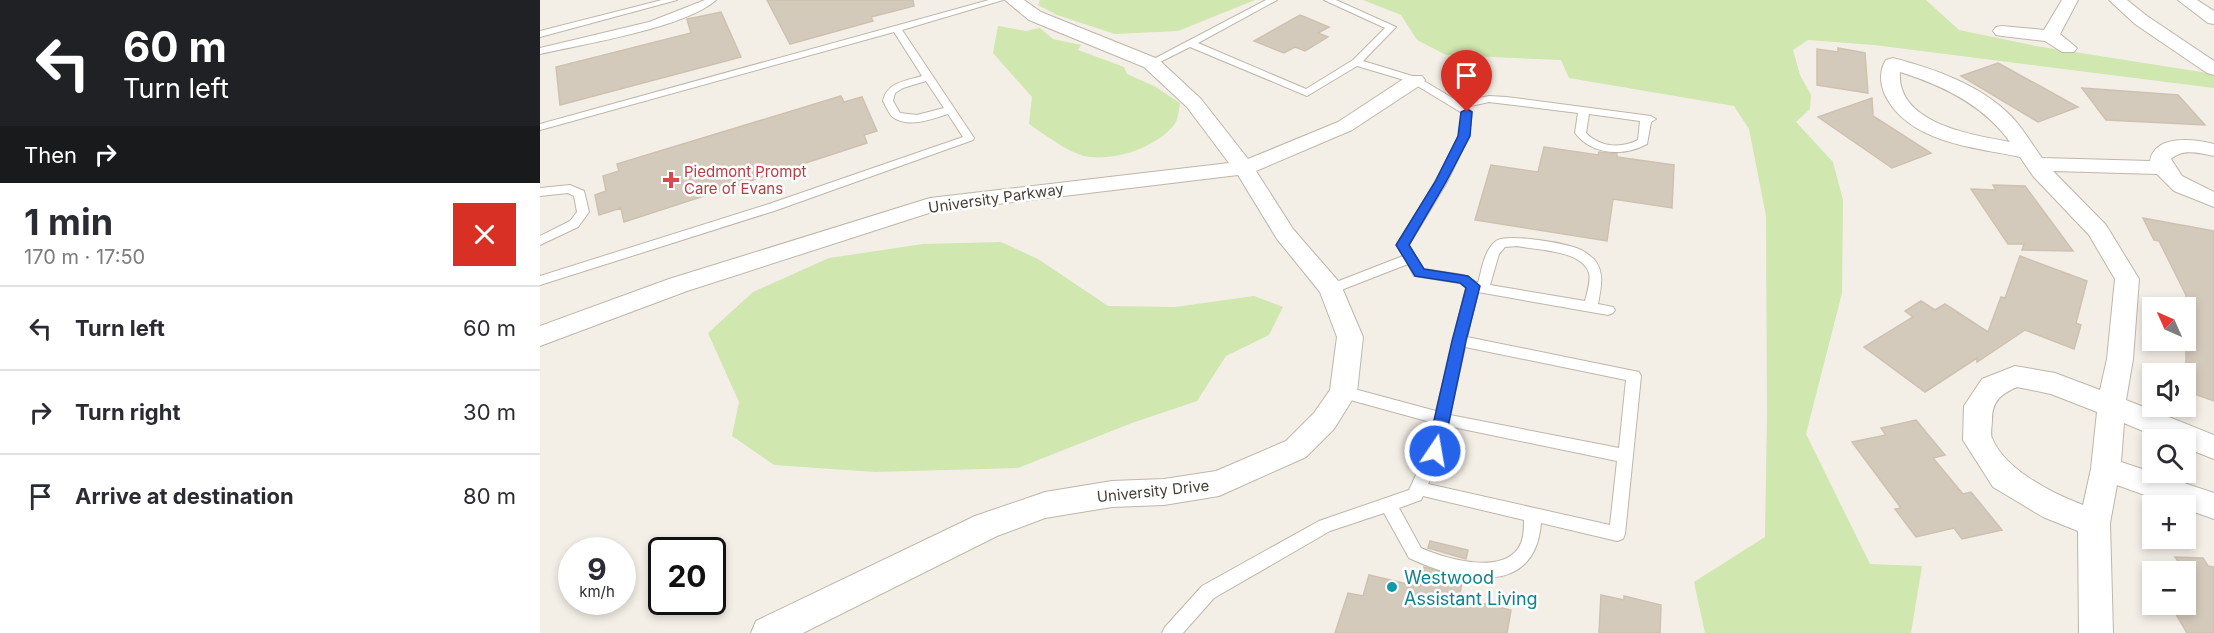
<!DOCTYPE html>
<html lang="en">
<head>
<meta charset="utf-8">
<style>
  body { margin:0; font-family:Inter,sans-serif; background:#f2f2f3; color:#2b2b33; height:100vh; display:flex; flex-direction:column; font-size:22px; white-space:nowrap }
  * { box-sizing:border-box; margin:0 }
  p { font-size:20px; color:#7c7c81 }
  .icon { flex:none; width:33px; height:33px; fill:none; stroke:currentColor; stroke-width:2; stroke-linecap:round; stroke-linejoin:round }
  .map { position:relative; flex:1; overflow:hidden }
  .details { display:flex; flex-direction:column; background:#fff; width:540px }
  .details>* { flex:none }
  .banner { background:#202124; color:#fff; overflow:hidden }
  .needle { width:39px; rotate:315deg }
  .buttons { position:absolute; left:1602px; top:297px; display:grid; gap:12px }
  .buttons a { display:grid; place-items:center; width:54px; height:54px; border-radius:0px; background:#fff; box-shadow:0 3px 9px #0003; font-size:30px }
  .speed { position:absolute; left:18px; top:537px; display:flex; gap:12px; font-size:30px; font-weight:700; text-align:center }
  .speed>* { display:grid; place-content:center; width:78px; height:78px; border-radius:50%; background:#fff; box-shadow:0 3px 9px #0003; line-height:1 }
  .speed small { font-size:15px; font-weight:400 }
  .speed .limit { border:3px solid #111; border-radius:9px; background:#fff; color:#111 }
  .pin { position:absolute; display:grid; place-items:center; width:51px; height:51px; color:#fff; margin:-62px -26px; border-radius:50% 50% 50% 0; rotate:-45deg; box-shadow:0 0 6px #0007 }
  .pin .icon { rotate:45deg }
  .me { position:absolute; width:66px; margin:-33px; rotate:12deg; stroke-linejoin:round; filter:drop-shadow(0 0 4px #0008) }
  .turn { display:flex; align-items:center; gap:21px; height:126px; padding:0 24px; font-size:27px }
  .turn .icon { width:78px; height:78px; stroke-width:2.5 }
  .turn b { display:block; font-size:42px; line-height:51px }
  .then { display:flex; align-items:center; height:57px; padding:0 24px; background:#0003; gap:12px; font-size:22px }
  .round { display:grid; place-items:center; flex:none; width:63px; height:63px; border-radius:0px; background:#f2f2f3 }
  .summary { display:flex; align-items:center; justify-content:space-between; height:102px; padding:0 24px }
  h1 { font-size:36px; font-weight:700; line-height:45px }
  ul { padding:0; list-style:none }
  li { display:flex; align-items:center; gap:18px; height:84px; padding:0 24px; border-top:2px solid #e1e1e2 }
  li div { flex:1 }
  li b { display:block; font-size:22px }
  li em { font-style:normal }
  main { display:flex; flex:1; min-height:0 }
  .map>svg:first-child { display:block }
</style>
</head>
<body>
<main>
<section class="details">
<div class="banner">
<div class="turn"><svg class="icon" aria-label="left" viewBox="0 0 24 24"><path d="M17 20v-9H6M10 6l-5 5 5 5"/></svg><div><b>60 m</b>Turn left</div></div>
<div class="then">Then<svg class="icon" aria-label="right" viewBox="0 0 24 24"><path d="M7 20v-9h11M14 6l5 5-5 5"/></svg></div>
</div>
<div class="summary"><div><h1>1 min</h1><p>170 m · 17:50</p></div><a class="round" style="background:#d93025;color:#fff"><svg class="icon" aria-label="close" viewBox="0 0 24 24"><path d="M6 6l12 12M18 6L6 18"/></svg></a></div>
<ul>
<li><svg class="icon" aria-label="left" viewBox="0 0 24 24"><path d="M17 20v-9H6M10 6l-5 5 5 5"/></svg><div><b>Turn left</b></div><em>60 m</em></li>
<li><svg class="icon" aria-label="right" viewBox="0 0 24 24"><path d="M7 20v-9h11M14 6l5 5-5 5"/></svg><div><b>Turn right</b></div><em>30 m</em></li>
<li><svg class="icon" aria-label="arrive" viewBox="0 0 24 24"><path d="M6 21V4h12l-3 4 3 4H6"/></svg><div><b>Arrive at destination</b></div><em>80 m</em></li>
</ul>
</section>
<div class="map">
<svg width="1674" height="633" viewBox="0 0 1674 633">
  <rect width="100%" height="100%" fill="#f3eee6"/>
  <path fill="#d0e7af" d="M500,0h215l-77,31 -63,3 -58,-19 -19,-10z
    M823,0h563l33,30 77,16 178,28v14l-340,-43 -66,-5 -15,10 7,25 11,20 -1,14 -14,13 37,40 10,38 -1,93 -36,141 64,130 52,2 -11,67h-206l-11,-51 71,-45 2,-122 -1,-199 -17,-87 -15,-23 -165,-28 -8,-18 -115,-5 -29,-15 -16,-25z
    M458,26l28,5 14,-3 13,11 28,6 -3,5 46,17 3,7 27,12 26,17c-1,7 -2,17 -6,22 -18,22 -56,35 -84,32 -17,-1 -46,-23 -61,-33l3,-27 -39,-44z
    M461,242l37,17 70,47 67,1 79,-11 29,11 -14,28 -43,21 -29,45 -65,22 -114,45 -143,4 -101,-7 -42,-29 7,-34 -31,-69 45,-41 76,-34 94,-14z"/>
  <path fill="#d4cabc" stroke="#cfc1af" stroke-width="1.5" d="M227,0h146l1,6 -43,11 2,4 -83,23z
    M181,12l20,45 -181,48 -4,-38 135,-34 -4,-14z
    M760,15l29,12 -11,6 10,4 -23,14 -10,-4 -11,6 -30,-12z
    M1298,48l27,5 3,40 -51,-8v-36l21,3z
    M1458,63l80,44 -40,15 -77,-46z
    M1542,88l96,7 27,30 -99,-5z
    M301,96l3,6 18,-5 15,34 -13,4 3,8 -243,79 -3,-14 -22,7 -4,-20 11,-4 -3,-15 16,-5 -2,-7z
    M1332,98l1,18 58,37 -39,15 -74,-51z
    M1004,147l54,8 1,-3 18,2v3l57,8 -2,43 -59,-9 -6,42 -132,-21 16,-55 47,7z
    M1453,185l32,1 48,65 -51,-1 2,-6h-16l-37,-55 25,1z
    M1603,218l71,13v170l-28,-10v-96l-27,-54 -5,-1z
    M1480,256l67,25 -11,42 5,2 -7,24 -49,-19 -48,32v-4l-52,34 -61,-45 49,-30 -8,-6 16,-10 14,9 10,-6 43,28 13,-35 4,1z
    M1376,420l29,35 -12,3 30,36 8,-2 31,38 -40,9 -8,-11 -38,9 -21,-28 6,-1 -49,-66 34,-7 -5,-7z
    M890,541l38,9 -2,9 -38,-11z
    M1635,557l28,1 5,8 6,1v66h-27l-17,-29h16v-32h-34v2l-6,-11 35,2z
    M884,567l39,11 -4,20 52,12 -4,23h-172l13,-40 15,3 6,-21 51,12z
    M1061,595l23,5v-4l37,9 -1,28h-61z"/>
  <g fill="none" stroke-linecap="round" stroke-linejoin="round">
    <g stroke="#beb6a9" stroke-width="2">
      <path id="service" d="M122,0h15l-137,37v-6z
        M165,0h11c-31,28 -133,44 -176,54v-6l109,-26z
        M449,0h14l-101,30 72,108 -1,2 -196,70 -237,75v-9l229,-72 194,-67 -15,-23c-16,5 -39,14 -54,4 -5,-3 -8,-12 -11,-17 4,-19 23,-20 39,-25l-28,-44 -354,98v-6zM386,81l18,27 -27,7 -17,-2 -7,-12 2,-8 8,-5z
        M726,0h11l-79,43 108,46 47,-29 32,-32 -61,-28h12l60,27 -33,34 56,17 40,24 30,-6 17,1 145,19 5,3 -5,3 -4,22c-24,13 -55,11 -72,-11l3,-20 -89,-11 -23,5 6,5 -3,24 -22,46 -38,63 14,24 40,6 15,8c4,-14 6,-33 18,-42 11,-8 69,2 83,8 4,1 11,7 15,10 11,14 7,28 4,45l15,3 2,3 -2,3 -5,2 -130,-23 -11,45 172,35 2,4 -16,158 -2,5 -6,2 -76,-18c-6,76 -83,58 -132,35l-25,-45 -54,18 -116,67 -31,35h-21l3,-6 37,-41 117,-65 90,-31 18,-39 7,-28 -91,-25 -5,-2 -2,-4 2,-4 5,-2 93,25 30,-123 -6,-5 -46,-7 -6,-12 -72,28 -5,2 -7,-5 2,-3 77,-30 -6,-11 38,-63 24,-46 3,-23 -51,-31 -54,-16 -50,30 -117,-49 -36,18 -8,-2zM1049,114l51,7 -2,19c-17,9 -39,7 -52,-7zM977,246c20,4 65,4 72,27 2,8 -2,20 -4,28l-95,-16 9,-31 6,-7zM925,347l161,33 -7,68 -169,-33zM908,426l169,35 -7,64 -182,-41 15,-33zM883,496l101,24c0,7 0,16 -3,23 -14,34 -75,16 -100,5l-22,-40 22,-8z
        M30,185l14,6 5,21 -11,15 -38,18v-9l30,-15 7,-9 -3,-16 -6,-3 -28,3v-8z"/>
    </g>
    <g stroke="#beb6a9" stroke-width="2">
      <path id="minor" d="M465,0h19l17,12 117,47 43,40 47,60 90,-37 70,-46h14l3,4 -3,4 -70,46 -96,41 37,58 47,54 23,54 -6,55 -23,37 -28,28 -87,39 -55,9 -52,2 -67,11 -48,18 -194,97h-52l5,-12 219,-105 70,-24 67,-11 52,-2 52,-8 70,-30 28,-28 16,-23 7,-53 -17,-45 -43,-53 -39,-64 -306,37 -245,79 -147,55v-20l129,-47 261,-81 299,-35 -42,-56 -43,-40 -115,-47z
        M1522,0h16l-18,34 17,14 -3,4h-12l-17,-11 -43,-5 -6,-1 -3,-4 3,-4 6,-1 42,4z
        M1569,0h18l20,16 67,45v14l-7,-2 -72,-49z
        M1638,0h19l17,11v13l-6,-1z
        M1353,58c42,11 88,27 119,59 11,12 20,27 30,41l108,3c5,-27 44,-22 64,-17v12c-15,-3 -31,-8 -43,3l11,17 32,16v15l-40,-16 -17,-17 -104,-3 53,54 33,54 -6,80 -7,41 88,35v24l-28,-11v-8h-22l-40,-17 -3,39 93,31v26l-28,-10v-3h-11l-58,-21 -7,38 3,110h-34l-1,-102 -35,-14 -50,-30 -30,-47 1,-34 18,-27 33,-13 40,7 45,17 7,-31 8,-80 -26,-44 -56,-59 -13,-19c-46,-10 -111,-14 -135,-62 -5,-12 -6,-24 1,-35zM1360,72c42,13 84,33 110,70 -37,-7 -114,-18 -110,-70zM1477,387l34,7 46,18 -6,57 -8,36c-30,-11 -79,-36 -91,-67 -2,-4 0,-13 0,-18 0,-19 9,-26 25,-33z"/>
    </g>
    <use href="#service" fill="#fff" fill-rule="evenodd"/>
    <use href="#minor" fill="#fff" fill-rule="evenodd"/>
  </g>
  <path fill="#2563eb" stroke="#184099" stroke-width="1.5" d="M927,109l5,3 -2,24 -24,46 -37,63 15,24 44,7 12,10 -14,55 -23,110 -2,4 -6,2 -5,-2 -3,-4 25,-110 14,-53 -6,-5 -45,-7 -19,-31 39,-63 23,-46 3,-24z"/>
  <path fill="#e0444e" stroke="#fff" stroke-width="2" d="M128 171h6v6h6v6h-6v6h-6v-6h-6v-6h6z"/>
  <circle fill="#0f9aa8" stroke="#fff" stroke-width="2" cx="852" cy="587" r="6"/>
  <g text-anchor="middle" dominant-baseline="central" stroke-width="5" stroke-linejoin="round" paint-order="stroke">
    <g font-size="15" fill="#be3a42" stroke="#fff" text-anchor="start">
      <text x="144" y="171">Piedmont Prompt<tspan x="144" dy="17">Care of Evans</tspan></text>
    </g>
    <g font-size="15" fill="#453f35" stroke="#fff">
      <text transform="translate(456 198) rotate(-8)">University Parkway</text>
      <text transform="translate(613 491) rotate(-6)">University Drive</text>
    </g>
    <g font-size="18" fill="#0d838f" stroke="#fff" text-anchor="start">
      <text x="864" y="577">Westwood<tspan x="864" dy="21">Assistant Living</tspan></text>
    </g>
  </g>
</svg>
<div class="buttons">
<a><svg class="needle" viewBox="-14 -14 28 28"><path d="M0-13l5 13h-10z" fill="#e53935"/><path d="M0 13l5-13h-10z" fill="#7c7c81"/></svg></a>
<a><svg class="icon" aria-label="sound" viewBox="0 0 24 24"><path d="M4 9h4l5-4v14l-5-4H4zM17 9q2 3 0 6"/></svg></a>
<a><svg class="icon" aria-label="search" viewBox="0 0 24 24"><circle cx="10" cy="10" r="6"/><path d="M15 15l6 6"/></svg></a>
<a>+</a>
<a>−</a>
</div>
<div class="speed"><div>9<small>km/h</small></div><div class="limit">20</div></div>
<div class="pin" style="left:927px;top:112px;background:#d93025"><svg class="icon" aria-label="arrive" viewBox="0 0 24 24"><path d="M6 21V4h12l-3 4 3 4H6"/></svg></div>
<svg class="me" style="left:895px;top:451px" viewBox="-20 -20 40 40"><circle r="17" fill="#2563eb" stroke="#fff" stroke-width="3"/><path d="M0-11L8 9 0 5-8 9z" fill="#fff"/></svg>
</div>
</main>
</body>
</html>
